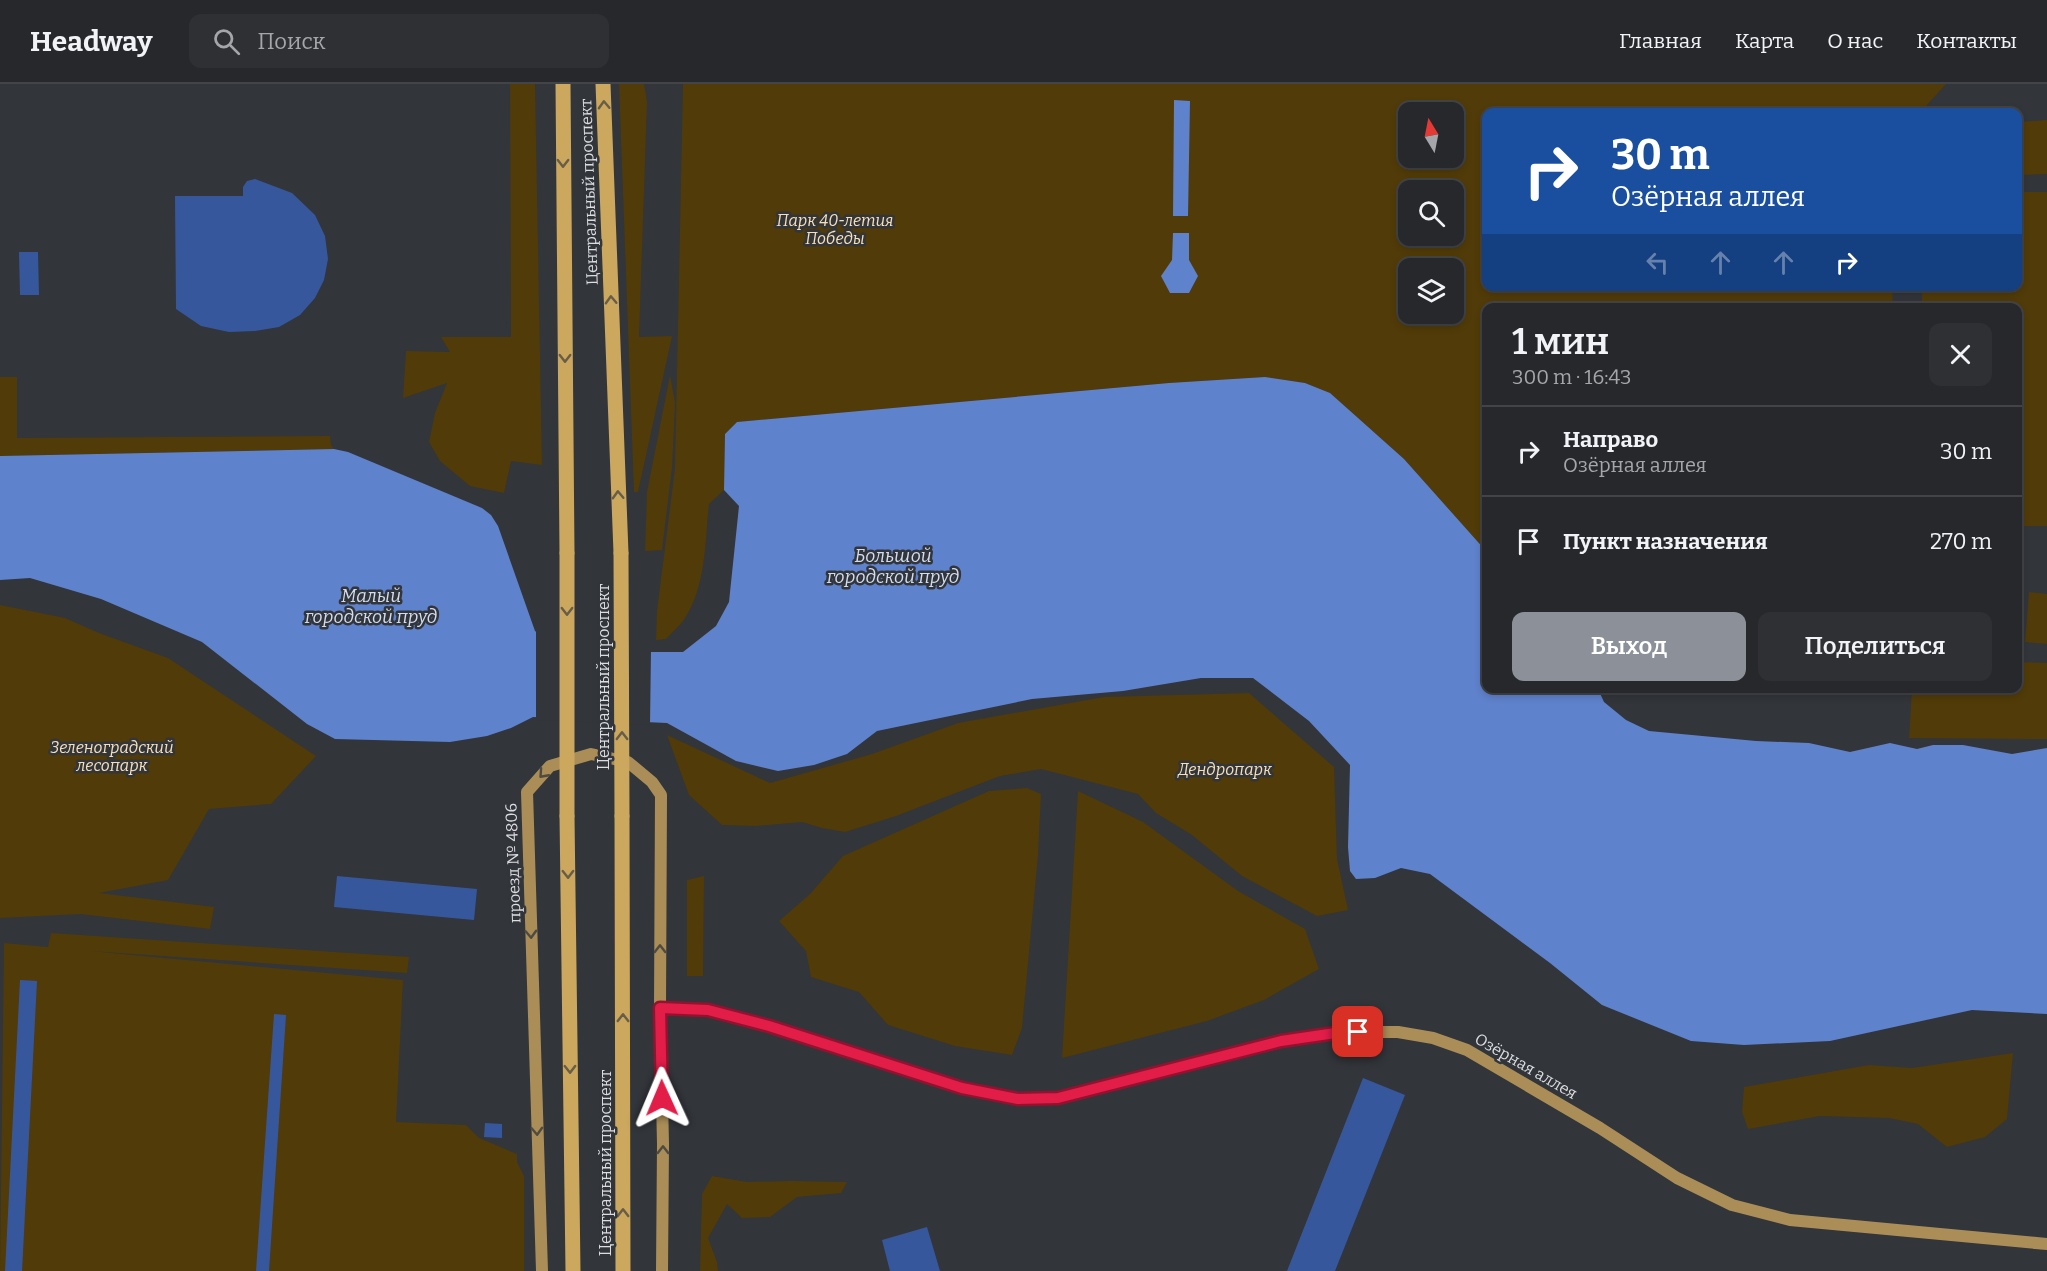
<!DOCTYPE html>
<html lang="ru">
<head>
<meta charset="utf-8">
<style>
  body { margin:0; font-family:Bitter,serif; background:#2e3034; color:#f1f3f6; height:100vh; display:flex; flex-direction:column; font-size:22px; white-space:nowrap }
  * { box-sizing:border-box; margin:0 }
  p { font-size:20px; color:#a4a6a9 }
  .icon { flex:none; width:33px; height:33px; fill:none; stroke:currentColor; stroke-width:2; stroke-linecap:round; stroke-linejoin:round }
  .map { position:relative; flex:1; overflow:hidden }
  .sheet { position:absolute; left:1482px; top:219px; width:540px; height:390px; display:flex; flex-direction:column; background:#26282c; border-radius:12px; box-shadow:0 3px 9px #0003,0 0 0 2px #424448 }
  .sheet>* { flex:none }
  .hud { position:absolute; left:1482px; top:24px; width:540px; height:183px; border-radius:12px; box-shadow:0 3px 9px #0003,0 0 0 2px #424448; background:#1a4fa0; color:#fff; overflow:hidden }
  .needle { width:39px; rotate:350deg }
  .fabs { position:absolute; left:1398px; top:18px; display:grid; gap:12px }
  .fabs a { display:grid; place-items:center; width:66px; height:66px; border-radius:12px; background:#26282c; box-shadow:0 3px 9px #0003,0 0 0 2px #424448; font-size:30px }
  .pin { position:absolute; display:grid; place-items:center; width:51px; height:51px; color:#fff; margin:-26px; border-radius:12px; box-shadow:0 3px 9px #0006 }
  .me { position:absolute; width:66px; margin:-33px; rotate:359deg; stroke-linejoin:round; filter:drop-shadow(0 0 4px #0008) }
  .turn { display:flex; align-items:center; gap:21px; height:126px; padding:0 30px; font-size:27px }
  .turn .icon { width:78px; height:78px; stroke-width:2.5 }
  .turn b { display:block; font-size:42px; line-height:51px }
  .lanes { display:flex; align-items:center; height:57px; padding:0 30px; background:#0003; justify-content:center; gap:30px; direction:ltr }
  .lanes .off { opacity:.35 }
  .round { display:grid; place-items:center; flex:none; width:63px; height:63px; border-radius:12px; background:#2e3034 }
  .summary { display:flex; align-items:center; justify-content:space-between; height:102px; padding:0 30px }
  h1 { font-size:36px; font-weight:600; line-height:45px }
  .button { display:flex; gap:12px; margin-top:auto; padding:12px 30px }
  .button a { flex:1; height:69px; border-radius:12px; background:#8c9099; color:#fff; font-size:24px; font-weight:600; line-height:69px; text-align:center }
  .button a+a { background:#2e3034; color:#f1f3f6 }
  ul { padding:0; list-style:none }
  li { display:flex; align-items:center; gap:18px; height:90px; padding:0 30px; border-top:2px solid #424448 }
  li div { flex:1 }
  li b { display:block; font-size:22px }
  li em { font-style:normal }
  header { display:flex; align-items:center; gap:36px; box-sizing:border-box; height:84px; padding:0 30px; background:#26282c; border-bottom:2px solid #424448 }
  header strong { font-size:28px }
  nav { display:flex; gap:33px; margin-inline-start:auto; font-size:21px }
  .search { width:420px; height:54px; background:#2e3034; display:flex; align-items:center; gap:15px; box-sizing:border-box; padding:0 21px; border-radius:12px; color:#a4a6a9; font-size:22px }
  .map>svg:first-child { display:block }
</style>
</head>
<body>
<header>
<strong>Headway</strong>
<div class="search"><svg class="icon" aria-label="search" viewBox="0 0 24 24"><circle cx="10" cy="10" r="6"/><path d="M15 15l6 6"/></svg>Поиск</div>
<nav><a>Главная</a><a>Карта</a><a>О нас</a><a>Контакты</a></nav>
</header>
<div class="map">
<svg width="2047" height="1187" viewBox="0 0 2047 1187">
  <rect width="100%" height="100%" fill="#32353a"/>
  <path fill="#513b08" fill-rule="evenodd" d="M510,0h25l7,381 -31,-4 -7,32 -34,-7 -30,-25 -11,-19 6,-29 12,-30 -44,15 3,-47 44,1 -9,-15h70z
    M619,0h25l3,18 -8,235 33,-1 -34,156h-4z
    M683,0h1263l-20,22 2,6h-442v174l406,1 1,20 -407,1v243l-82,-92 -74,-66 -25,-10 -40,-6 -96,6 -432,39 -12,12 -1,56 -15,14c-4,37 -3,82 -24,114 -5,8 -13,14 -19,21l-10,1 1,-29 18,-143zM1408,28h46v46h-46zM1408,106h46v46h-46zM1408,184h46v46h-46z
    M2047,36v54l-29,1v-53z
    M2018,108h29v334h-29v-218l-96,-1v-20l96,-1z
    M670,291l5,27 -1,26 -2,40 -10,82 -17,1 2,-59z
    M0,293h17v61l313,-2 1,9 3,4 -334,7z
    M2029,508l18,2v50l-22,-2z
    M0,521l65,13 34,15 69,25 148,98 -45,48 -62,5 -41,71 -69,13 115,14 -4,22 -130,-15 -80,4z
    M2018,578l29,1v76l-138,-1 3,-49 106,-1z
    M1249,609l85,74 3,92 11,51 -31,6 -75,-40 -50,-41 -36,-22 -18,-19 -97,-25 -41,7 -104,40 -51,16 -23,-4 -20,-6 -47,4 -33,-1 -33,-30 -22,-60 103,48 102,-29 86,-31 146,-26z
    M1027,704l14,6 -3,61 -16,173 -10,27 -57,-9 -67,-21 -29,-33 -48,-15 -5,-26 -27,-30 31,-27 33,-38 146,-65z
    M1078,707l65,31 95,69 67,38 14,40 -55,31 -57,21 -145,37z
    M704,792l-1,100h-16v-96z
    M51,849l358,24 -2,16 -317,-22 313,29 -7,142 70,3 13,13 38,16v8l7,14v95h-524l4,-328 44,4z
    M2013,969l-6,66 -22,18 -38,10 -29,-23 -29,-6 -69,-2 -72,13 -6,-17 2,-25 125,-22 43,3z
    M712,1092l35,6 44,-1 56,1 -6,11 -44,4 -27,20 -28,1 -15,-14 -19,34 9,24 1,9h-18l2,-77z"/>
  <path fill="#5f82cc" d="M1174,16l16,1 -2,115h-15z
    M1173,149h16v27l9,16 -9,17h-19l-9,-17 11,-16z
    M1265,293l40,6 25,10 74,66 82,92v137l112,1 6,13 22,18 23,11 107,10 53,2 41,9 40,-9 27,6 16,-4h30l49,9 35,-6v266l-75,-4 -142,31 -86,4 -53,-4 -89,-36 -52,-42 -120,-89 -29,-6 -26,10 -19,1 -6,-8 -2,-24 2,-82 -41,-44 -56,-43h-52l-78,13 -91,8 -155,32 -30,23 -33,11 -36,6 -42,-10 -69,-38 -134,-6 -22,11 -24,8 -37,6 -115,-3 -28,-15 -105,-82 -101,-43 -71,-21 -30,2v-124l334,-7 14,3 134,56 9,7 7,11 37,105 27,21h121l33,-26 13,-24 10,-96 -15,-16 1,-56 12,-12 432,-39z"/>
  <path fill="#32353a" d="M536,543l28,22h87l-1,76 -114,-5z"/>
  <path fill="#37579d" d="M255,95l37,14 23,22 10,21 3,23 -4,21 -9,18 -15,17 -21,12 -24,4 -26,1 -28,-6 -25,-17 -1,-113h68v-9l4,-6z
    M19,168h19l1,43h-19z
    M337,792l140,13 -3,31 -140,-13z
    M20,896l17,1 -15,290h-17z
    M274,930l12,1 -17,256h-13z
    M1363,994l42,17 -70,176h-48z
    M485,1039l17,1v14l-18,-1z
    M927,1143l13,44h-50l-8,-31z"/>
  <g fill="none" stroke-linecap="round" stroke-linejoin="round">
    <path stroke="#ab8e57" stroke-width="12" d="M660,924l48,2 61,16 193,62 56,11 40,-1 223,-57 61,-9h56l35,6 34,12 133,78 77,50 55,27 58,15 257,24
      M542,1187l-15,-479 23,-26 41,-12 37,8 24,20 9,13 -1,213 3,136 -1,127"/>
    <path stroke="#cca75e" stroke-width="15" d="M563,0l4,469
      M603,0l18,469
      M567,732l6,455
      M622,732l1,455"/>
    <path stroke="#cca75e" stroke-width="15" d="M567,469v263
      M621,469l1,263"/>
  </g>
  <defs><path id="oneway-chevron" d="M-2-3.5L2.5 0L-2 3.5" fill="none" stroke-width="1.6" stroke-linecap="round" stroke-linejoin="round" transform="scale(1.5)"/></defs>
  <g stroke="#685d47">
    <use href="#oneway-chevron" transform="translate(604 21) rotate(-92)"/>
    <use href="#oneway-chevron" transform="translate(563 79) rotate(90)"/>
    <use href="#oneway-chevron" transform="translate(611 216) rotate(-92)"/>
    <use href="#oneway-chevron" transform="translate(565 274) rotate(90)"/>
    <use href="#oneway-chevron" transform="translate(618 411) rotate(-92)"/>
    <use href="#oneway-chevron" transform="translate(567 527) rotate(90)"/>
    <use href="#oneway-chevron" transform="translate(622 652) rotate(-90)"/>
    <use href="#oneway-chevron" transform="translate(568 790) rotate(89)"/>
    <use href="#oneway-chevron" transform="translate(623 934) rotate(-90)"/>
    <use href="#oneway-chevron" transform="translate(570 985) rotate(89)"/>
    <use href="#oneway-chevron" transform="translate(623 1129) rotate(-90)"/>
  </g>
  <g stroke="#504b41">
    <use href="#oneway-chevron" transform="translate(543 690) rotate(132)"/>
    <use href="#oneway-chevron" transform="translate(531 850) rotate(88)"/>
    <use href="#oneway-chevron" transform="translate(660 865) rotate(-90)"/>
    <use href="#oneway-chevron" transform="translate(537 1047) rotate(88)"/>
    <use href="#oneway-chevron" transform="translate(663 1066) rotate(-90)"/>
  </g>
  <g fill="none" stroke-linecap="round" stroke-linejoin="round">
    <g stroke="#92132f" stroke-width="15">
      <path id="route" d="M662,1014l-2,-90 48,2 61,16 193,62 56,11 40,-1 223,-57 61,-9h16"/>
    </g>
    <use href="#route" stroke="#e11d48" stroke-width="10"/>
  </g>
  <g text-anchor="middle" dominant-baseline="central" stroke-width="5" stroke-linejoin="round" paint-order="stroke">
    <g font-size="16" fill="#dbdde0" stroke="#32353a">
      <text transform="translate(589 108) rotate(-92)">Центральный проспект</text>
      <text transform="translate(603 593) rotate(-90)">Центральный проспект</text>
      <text transform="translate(513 779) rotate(-92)">проезд № 4806</text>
      <text transform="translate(1526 982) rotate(30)">Озёрная аллея</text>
      <text transform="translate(605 1079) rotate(-90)">Центральный проспект</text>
    </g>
    <g font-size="16" font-style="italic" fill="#f7e0b7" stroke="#32353a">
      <text x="835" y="136">Парк 40-летия<tspan x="835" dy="18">Победы</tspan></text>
      <text x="112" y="663">Зеленоградский<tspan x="112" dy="18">лесопарк</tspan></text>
      <text x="1225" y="685">Дендропарк</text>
    </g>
    <g font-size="18" font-style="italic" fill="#d2ddf1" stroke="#32353a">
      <text x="893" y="472">Большой<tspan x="893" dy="21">городской пруд</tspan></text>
      <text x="371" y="512">Малый<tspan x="371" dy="21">городской пруд</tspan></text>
    </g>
  </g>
</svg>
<div class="fabs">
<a><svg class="needle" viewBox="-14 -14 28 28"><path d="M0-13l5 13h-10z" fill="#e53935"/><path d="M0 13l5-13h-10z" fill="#a4a6a9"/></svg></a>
<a><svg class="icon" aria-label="search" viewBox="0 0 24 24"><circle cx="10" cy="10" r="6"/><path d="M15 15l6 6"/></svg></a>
<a><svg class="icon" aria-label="layers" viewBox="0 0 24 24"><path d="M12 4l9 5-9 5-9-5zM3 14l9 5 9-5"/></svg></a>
</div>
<div class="pin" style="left:1358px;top:948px;background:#d93025"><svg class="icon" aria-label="arrive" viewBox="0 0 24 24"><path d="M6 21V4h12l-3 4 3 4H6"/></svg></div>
<svg class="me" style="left:662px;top:1014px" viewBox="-20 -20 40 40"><path d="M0-17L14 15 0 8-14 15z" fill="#e11d48" stroke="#fff" stroke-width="4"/></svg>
<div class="hud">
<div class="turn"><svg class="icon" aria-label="right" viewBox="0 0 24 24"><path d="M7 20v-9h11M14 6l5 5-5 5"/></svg><div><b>30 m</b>Озёрная аллея</div></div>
<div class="lanes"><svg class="icon off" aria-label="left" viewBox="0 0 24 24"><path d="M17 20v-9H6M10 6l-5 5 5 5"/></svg><svg class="icon off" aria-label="ahead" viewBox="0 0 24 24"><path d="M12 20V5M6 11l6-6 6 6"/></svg><svg class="icon off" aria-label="ahead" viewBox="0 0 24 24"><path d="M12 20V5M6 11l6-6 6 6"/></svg><svg class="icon" aria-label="right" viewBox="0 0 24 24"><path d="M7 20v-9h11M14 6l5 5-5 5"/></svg></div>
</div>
<section class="sheet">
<div class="summary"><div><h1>1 мин</h1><p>300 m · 16:43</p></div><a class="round"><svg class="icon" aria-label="close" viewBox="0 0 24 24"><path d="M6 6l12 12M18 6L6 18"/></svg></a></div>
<ul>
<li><svg class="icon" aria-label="right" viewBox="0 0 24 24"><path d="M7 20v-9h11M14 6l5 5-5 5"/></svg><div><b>Направо</b><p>Озёрная аллея</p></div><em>30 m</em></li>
<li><svg class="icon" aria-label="arrive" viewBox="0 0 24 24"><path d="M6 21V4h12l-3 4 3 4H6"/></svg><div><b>Пункт назначения</b></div><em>270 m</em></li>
</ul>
<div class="button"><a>Выход</a><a>Поделиться</a></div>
</section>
</div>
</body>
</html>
